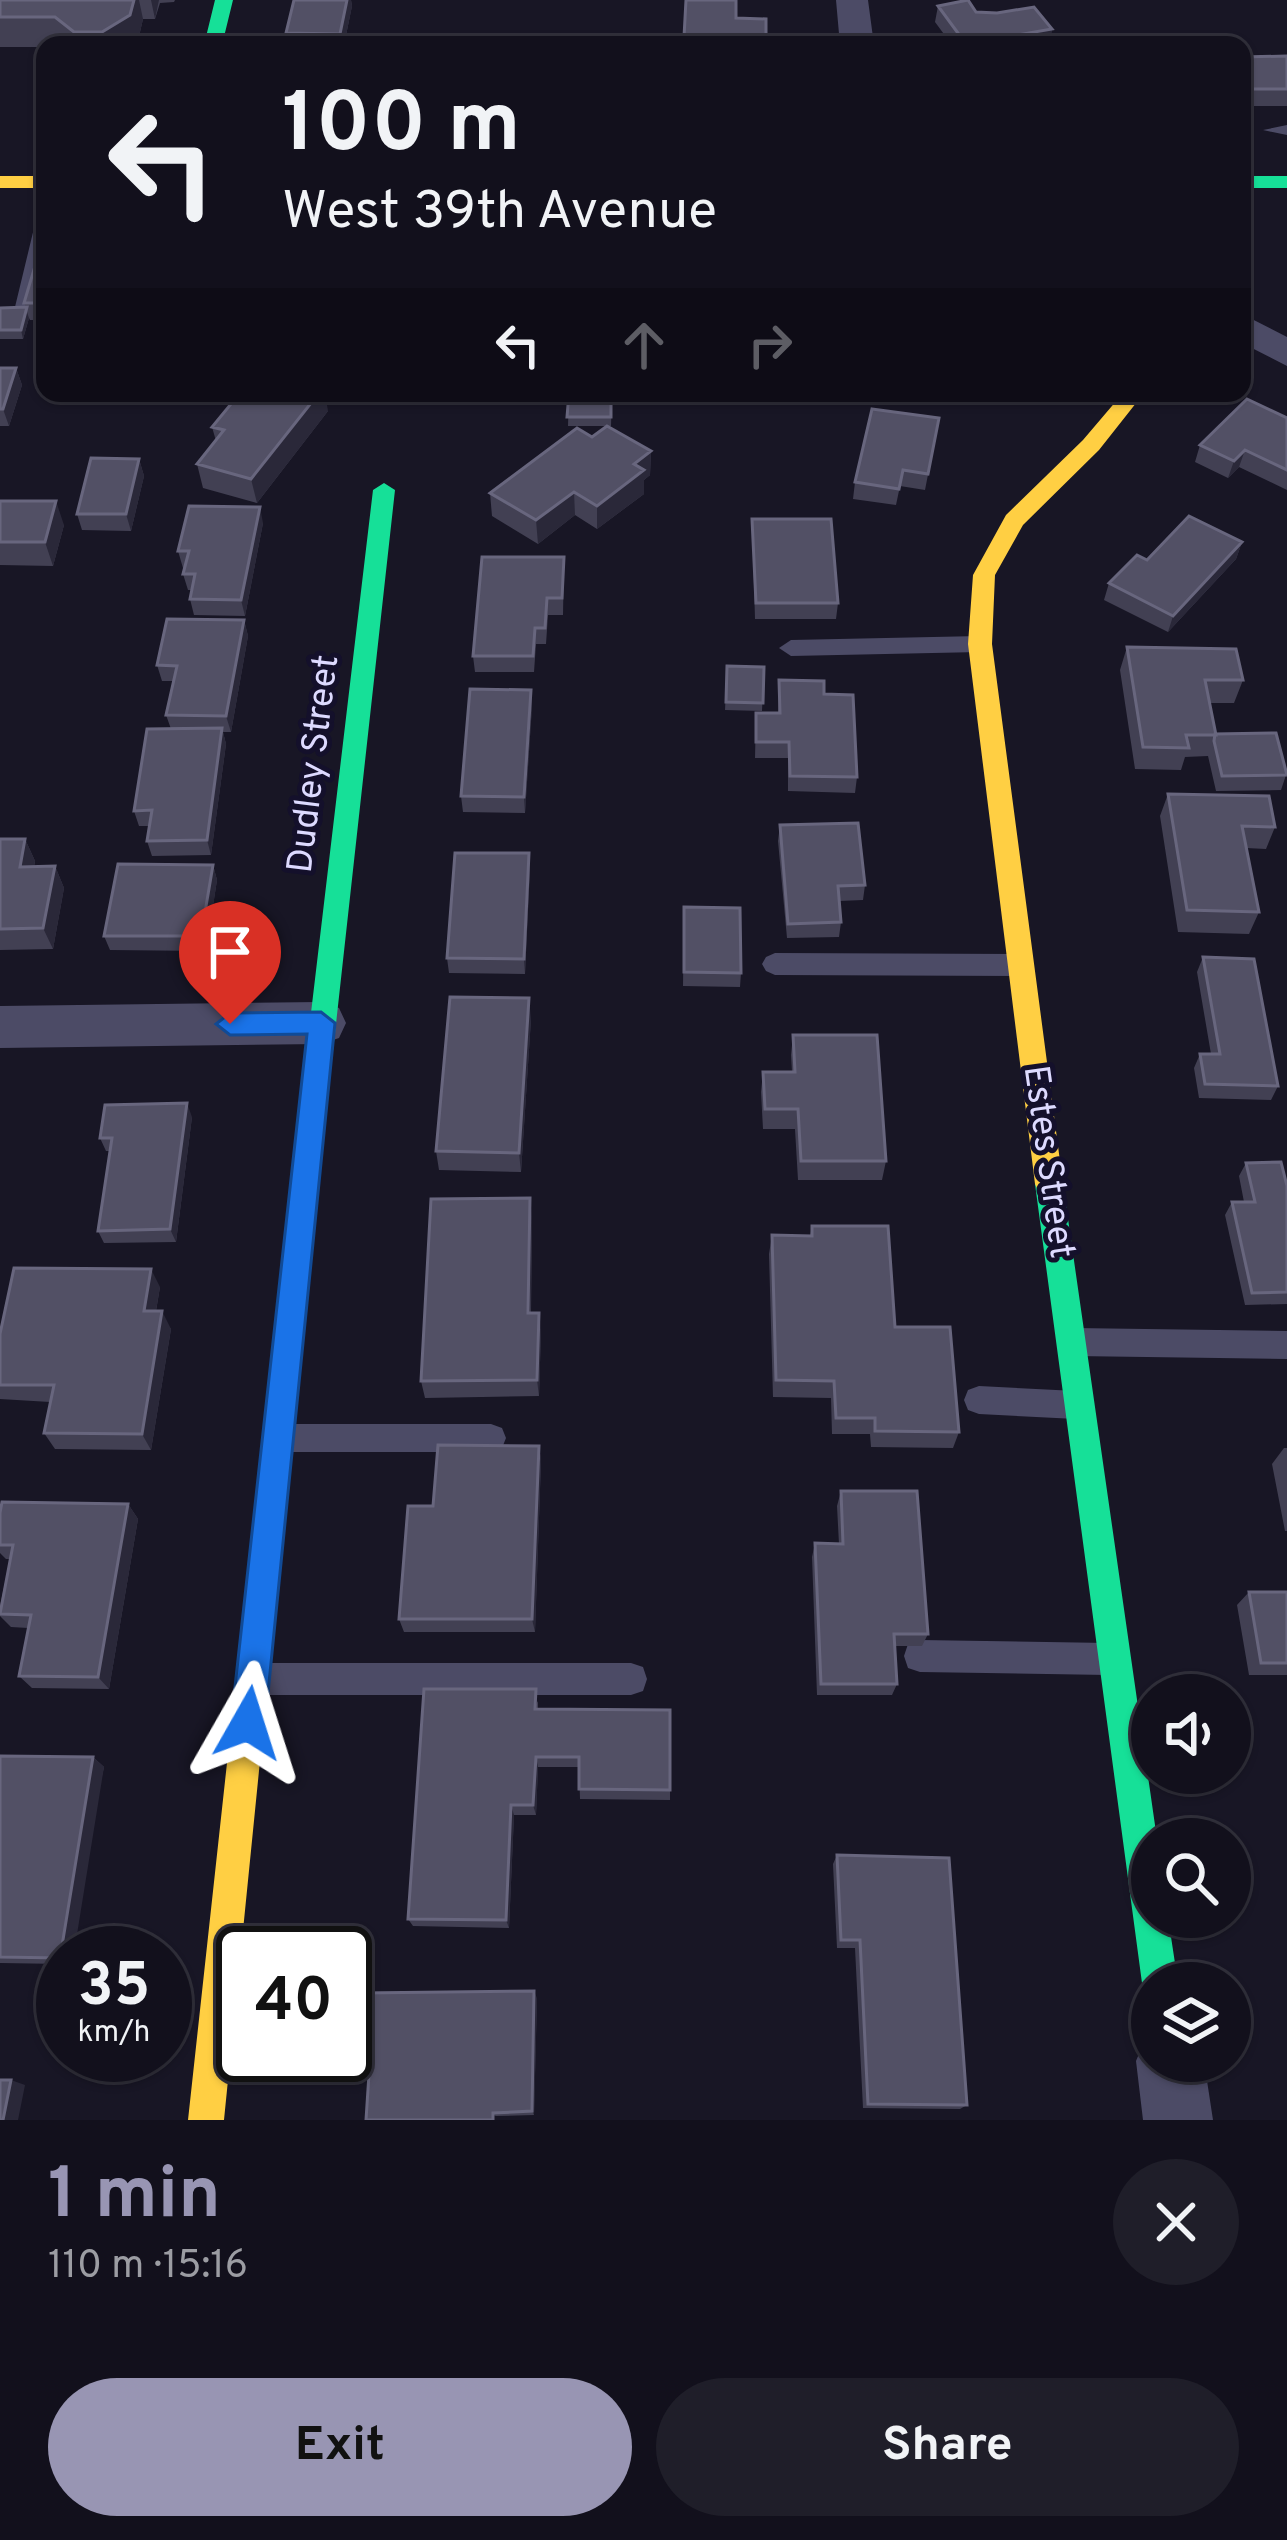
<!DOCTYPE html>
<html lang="en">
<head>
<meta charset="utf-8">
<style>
  body { margin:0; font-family:Overpass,sans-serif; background:#1f1e29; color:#f1f3f6; height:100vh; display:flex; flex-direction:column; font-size:45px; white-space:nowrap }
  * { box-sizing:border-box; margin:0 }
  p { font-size:39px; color:#9c9da3 }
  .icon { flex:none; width:66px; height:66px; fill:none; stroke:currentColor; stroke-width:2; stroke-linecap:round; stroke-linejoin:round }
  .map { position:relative; height:2120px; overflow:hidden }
  .drawer { display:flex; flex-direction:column; background:#12101c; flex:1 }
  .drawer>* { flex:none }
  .top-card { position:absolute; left:36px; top:36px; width:1215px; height:366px; border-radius:24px; box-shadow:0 3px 9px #0004,0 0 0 3px #31303b; background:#12101c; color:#f1f3f6; overflow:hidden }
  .tools { position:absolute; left:1131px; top:1674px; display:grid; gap:24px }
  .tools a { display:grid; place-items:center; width:120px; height:120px; border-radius:50%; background:#12101c; box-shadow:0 3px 9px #0004,0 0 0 3px #31303b; font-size:60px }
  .speed { position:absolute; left:36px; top:1926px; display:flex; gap:24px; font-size:60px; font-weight:700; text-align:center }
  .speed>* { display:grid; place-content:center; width:156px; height:156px; border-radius:50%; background:#12101c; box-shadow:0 3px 9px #0004,0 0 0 3px #31303b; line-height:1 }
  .speed small { font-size:30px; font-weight:400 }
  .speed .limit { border:6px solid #111; border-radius:18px; background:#fff; color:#111 }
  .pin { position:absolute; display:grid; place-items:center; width:102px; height:102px; color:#fff; margin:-123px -51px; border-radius:50% 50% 50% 0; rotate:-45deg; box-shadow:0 0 12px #0007 }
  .pin .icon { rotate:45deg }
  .me { position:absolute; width:132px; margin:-66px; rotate:6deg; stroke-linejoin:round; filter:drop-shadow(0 0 9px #0008) }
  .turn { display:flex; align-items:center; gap:42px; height:252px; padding:0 48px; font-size:54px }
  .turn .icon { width:156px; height:156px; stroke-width:2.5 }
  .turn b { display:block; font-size:84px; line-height:102px }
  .lanes { display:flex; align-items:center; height:114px; padding:0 48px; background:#0003; justify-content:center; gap:60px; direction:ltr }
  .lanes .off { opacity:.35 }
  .round { display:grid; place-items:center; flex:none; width:126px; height:126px; border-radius:63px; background:#1f1e29 }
  .head { display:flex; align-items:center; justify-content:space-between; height:204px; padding:0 48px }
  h1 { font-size:72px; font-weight:700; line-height:90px; color:#9895b3 }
  .cta { display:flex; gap:24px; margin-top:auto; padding:24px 48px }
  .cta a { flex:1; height:138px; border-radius:72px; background:#9895b3; color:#111; font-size:48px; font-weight:700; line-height:138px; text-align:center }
  .cta a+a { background:#1f1e29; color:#f1f3f6 }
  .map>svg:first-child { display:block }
</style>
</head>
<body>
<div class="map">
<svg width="1287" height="2120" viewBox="0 0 1287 2120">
  <rect width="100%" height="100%" fill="#181625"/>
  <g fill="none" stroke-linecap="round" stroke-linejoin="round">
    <path fill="#4c4b66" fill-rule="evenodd" d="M1126,34h76l6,1 5,10 -93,-2v-8z
      M1287,125v10l-24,-5z
      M45,218v47l-10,42 -10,6 -10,-6 20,-83z
      M980,636l12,8 -12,8 -189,4 -12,-8 12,-8z
      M775,953l243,1 9,4 4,7 -4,7 -9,4 -243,-1 -9,-4 -4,-7 4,-7z
      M1074,1328l213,3v28l-213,-3 -10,-4 -5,-10 5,-10z
      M979,1386l97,5 11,4 4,10 -4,10 -11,4 -97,-5 -11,-4 -4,-10 4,-10z
      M279,1424h212l11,4 4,10 -4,10 -11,4h-212l-11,-4 -4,-10 4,-10z
      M920,1640l188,3 12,4 4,12 -4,12 -12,4 -188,-3 -12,-4 -4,-12 4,-12z
      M258,1663h373l12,4 4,12 -4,12 -12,4h-373l-12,-4 -4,-12 4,-12z"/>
    <path fill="#4c4b66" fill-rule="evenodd" d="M836,0h32l6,45h-34z
      M1242,314l45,23v29l-45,-23z
      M321,1002l18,6 7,15 -7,15 -18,6 -321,4v-42z
      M1152,2034v27h52l9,59h-70l-7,-59 10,-24z"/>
    <path fill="#16e098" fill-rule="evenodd" d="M215,0h18l-11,45h-18z
      M1242,176h45v12h-45z
      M384,483l11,7 -82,742 -4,9 -10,4 -10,-4 -4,-9 88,-742z
      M1049,1172l10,3 4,9 94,655h-5v78h16l10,66h-26v14l-10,-14 -107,-799 4,-9z"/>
    <path fill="#ffcf43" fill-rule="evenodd" d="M0,176h45v12h-45z
      M1123,393h21l-45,57 -76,75 -28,50 -3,69 71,540 -4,9 -10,3 -10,-3 -4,-9 -67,-540 5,-69 33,-60 77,-75z
      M299,1219l10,4 4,9 -89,888h-36l97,-888 4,-9z"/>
  </g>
  <path fill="#424053" d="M0,0h175l-1,2 -14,1 -5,16h-12l-6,26h-92v2h-45z
    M294,0h57l1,6 -8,39h-56l-2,-12z
    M686,0l50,18 30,1v26h-82z
    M938,6l38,6 21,1 55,16 -3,16h-97l-17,-23z
    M1287,56v50h-43l-2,-49z
    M45,246v74h-15l-1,-2 -6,21h-23v-31l26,-1 -2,-4z
    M0,368h16l6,17 -13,41h-9z
    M489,393h45v7l-45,1z
    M569,393h43l-1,33h-43z
    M328,411l-71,92 -54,-15 -6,-24 19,-23 -4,-14z
    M939,418l-14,72 -25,-4 -4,19 -43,-6 2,-17z
    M1287,418v72l-48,-23 -11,11 -33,-16 5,-17z
    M592,437l59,14 -1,24 -6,5v14l-47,35 -22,-14 -37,29 -46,-28 -2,-23z
    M139,459l5,17 -13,55 -49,-1 -5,-16z
    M0,501l64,24 -11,41 -53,-1z
    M752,519l86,84 -2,16h-81z
    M263,523l-18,93 -51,-1 -4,-16 2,-9h-4l-5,-16 2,-6h-2l-5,-17z
    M1242,542l-6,17 -68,73 -64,-32 5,-17 38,-23z
    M564,557l-1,58h-15l-2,29h-10l-2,28h-59l-2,-16z
    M244,620l4,16 -17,96h-8l3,12 -15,111 -59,1 -5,-15 2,-15h-10l-5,-15 37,-82 -5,-14 7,-34h-11l-5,-16z
    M1127,647l116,33 -9,23h-25l6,31 72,38 -6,18 -65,1 -8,-35 -23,1 -4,13 -46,-1 -15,-99z
    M727,666l37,1 -2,44 -37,-1z
    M779,680l45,14 33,83 -2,16 -67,-2v-33h-33l1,-45h22z
    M531,690l1,16 -7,107 -62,-1 -2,-16z
    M1168,794l107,33 -9,22 -20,-1 13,64 -10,22 -71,-2 -18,-116z
    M780,825l85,60 -2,15 -24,1 2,21 -2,15 -52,1 -9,-97z
    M0,839h25l10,22 -1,6 21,-1 9,22 -11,61 -53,1z
    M213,865l4,15 -11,71 -96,-1 -6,-14z
    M530,868l-5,106 -76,-1 -2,-15z
    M684,907l57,66 -1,14 -57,-1z
    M1203,957l75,129 -7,14 -72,-2 -5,-30 6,-14h11l-14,-82z
    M531,1019l-10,153 -82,-2 -3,-19z
    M793,1035l93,126 -4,19h-84l-3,-51h-32l-2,-37 2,-20h29l-1,-17z
    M192,1117l-16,125 -72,1 -6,-12 12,-80h-4l-6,-13z
    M1246,1163l41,23v118l-42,1 -20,-90 7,-13h12l-5,-26z
    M532,1217l-1,96 10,17 -2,66 -114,2 -4,-17z
    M812,1226l83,101 64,105 -6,16 -82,-1 -1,-13h-38l-1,-36 -58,-1 -4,-143 3,-19 38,1z
    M160,1287l-4,24 15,18 -20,121 -96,-1 -11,-16 6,-31 -50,-3v-65z
    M539,1446l2,15 -6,171h-131l-5,-13 34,-113z
    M1284,1448h3v83h-2l-13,-67z
    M841,1491l87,143 -6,12h-27l2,38 -5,11h-75l-5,-138 3,-14 24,1 -2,-38z
    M128,1504l10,15 -29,170 -77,-1 -13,-12 9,-48 -17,-1 -11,-11v-10l10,-47h-4l-6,-6v-40z
    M1249,1592h38v83h-38l-12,-70z
    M538,1701v8l132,1v90l-90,-1 -1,-32h-41l-2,48h-22l-5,113 -96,-2 -5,-7z
    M0,1756l93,1 11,10 -41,186v11l-63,-1z
    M837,1855l130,250 -7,4 -97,-1 -8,-160h-18l-4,-84z
    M537,1998l-3,117 -38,1 -127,-37h-7l-6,-5z"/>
  <path fill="#2a2839" d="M134,0h5l4,19 -6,26h-32l-3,-13z
    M151,0h8l-4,19z
    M347,0h4l1,6 -8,39h-2l-2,-11z
    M1052,29l-3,16h-84l1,-1z
    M26,309l3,9 -6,21 -2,-9z
    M16,368l6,17 -13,41 -6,-17z
    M319,393h6l3,18 -71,92 -6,-24z
    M1245,450l-6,17 -11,11 6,-17z
    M651,451l-1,24 -6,5v14l-47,35v-23l37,-42z
    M139,459l5,17 -13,55 -5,-17z
    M574,492l1,23 -37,29 -2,-24z
    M56,501l8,24 -11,41 -8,-24z
    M260,507l3,16 -18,93 -4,-16z
    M1242,542l-6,17 -68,73 5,-16z
    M244,620l4,16 -17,96 -5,-16z
    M531,690l1,16 -7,107 -1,-16z
    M222,728l4,16 -15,111 -4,-15z
    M25,839l10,22 -6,28 -9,-22z
    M529,853l1,15 -5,106 -1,-15z
    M213,865l4,15 -11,71 -5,-15z
    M55,866l9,22 -11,61 -10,-21z
    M529,998l2,21 -10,153 -2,-19z
    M187,1103l5,14 -16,125 -6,-13z
    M530,1198l2,19 -2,113 -2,-17z
    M151,1269l9,18 -7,41 -9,-17z
    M162,1311l9,18 -20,121 -9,-16z
    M539,1313l2,17 -2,66 -2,-16z
    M539,1446l2,15 -6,171 -3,-13z
    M128,1504l10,15 -29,170 -11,-12z
    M93,1757l11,10 -30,186h-11v6l-3,-1z
    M536,1757l2,10 -2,48 -3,-10z
    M511,1805l3,10 -5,113 -3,-8z
    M534,1991l3,7 -3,117 -2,-4z
    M11,2080l14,5 -7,35h-15z"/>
  <path fill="#525065" stroke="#68667e" stroke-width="3" d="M0,0h134l-4,15 -28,17h-28l-19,-15h-55z
    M294,0h53l-7,34 -54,-1z
    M686,0h50v18l30,1v19l-82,-1z
    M968,0l8,12 21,1 37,-6 18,22 -86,15 -28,-38z
    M1287,56v33h-39l-6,-18v-14z
    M41,246h4v57h-21z
    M27,307l-6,23h-21v-22z
    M0,368h16l-13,41h-3z
    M240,393h79l-68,86 -54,-15 27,-34 -12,-3z
    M569,393h42v24h-44z
    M1247,399l40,19v52l-42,-20 -11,11 -34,-16z
    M872,409l67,9 -11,56 -25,-4 -4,19 -44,-7z
    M607,426l44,25 -17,13 10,6 -47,36 -23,-14 -38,28 -46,-27 87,-65 15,9z
    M91,458l48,1 -13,55h-49z
    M0,501h56l-11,41h-45z
    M189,506l71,1 -19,93 -51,-1 5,-25h-12l6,-23h-11z
    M1189,516l53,26 -69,74 -64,-33 28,-28 10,5z
    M752,519h79l7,84h-82z
    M482,557h82l-2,41h-15l-2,30h-10l-2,28h-60z
    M167,619l77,1 -18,96 -60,-1 11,-49 -20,-1z
    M1127,647l109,2 7,31h-38l11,55h-30l3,13 -46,-1z
    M727,666l37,1 -1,36 -37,-1z
    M779,680l45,1v13l29,1 4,82 -67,-1 -1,-34h-33v-29h24z
    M470,689l61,1 -7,107 -63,-1z
    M222,728l-15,112 -60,1 5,-31 -18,1 13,-82z
    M1276,733l11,42 -65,1 -8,-35 1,-7z
    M1168,794l101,2 6,31 -33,-1 17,86 -72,-2z
    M858,823l7,62 -27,1 3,36 -53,2 -8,-99z
    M0,839h25l-5,28 35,-1 -12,62 -43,1z
    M455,853h74l-5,106 -77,-1z
    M118,864l95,1 -12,71h-97z
    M684,907l56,1 1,65 -57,-1z
    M1203,957l51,2 24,127 -73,-2 -5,-30h20z
    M450,997l79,1 -10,155 -83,-2z
    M793,1035h84l9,126h-85l-3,-52h-33l-2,-37h32z
    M187,1103l-17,126 -72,2 14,-93h-12l5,-33z
    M1281,1162l6,24v106l-35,1 -20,-91h23l-9,-39z
    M530,1198l-2,115h11l-2,67 -116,1 10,-182z
    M812,1226h76l7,101h55l9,105 -84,-1v-13h-39l-2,-37 -58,-1 -4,-145 40,1z
    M14,1268l137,1 -7,42h18l-20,123 -98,-1 10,-48h-54v-51z
    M438,1445l101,1 -7,173h-133l9,-113h25z
    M841,1491h76l11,143h-34l3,50h-76l-6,-141 28,1z
    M2,1502l126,2 -30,173 -79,-1 12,-61 -31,-1 13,-69h-13v-32z
    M1249,1592h38v71h-26z
    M424,1689h112l-1,20 135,1v80l-91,-1v-32h-43l-3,48h-22l-5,115 -98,-1z
    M0,1756l93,1 -33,201 -60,-1z
    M837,1855l112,3 18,247 -99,-1 -8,-164h-19z
    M534,1991l-2,120 -39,2v7h-127l3,-46h-13l6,-81z
    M0,2080h11l-8,40h-3z"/>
  <path fill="#1a73e8" stroke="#114b97" stroke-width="3" d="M321,1012l14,11 -70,700 -5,12 -12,5 -12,-5 -5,-12 76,-689 -77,1 -14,-11 14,-11z"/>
  <g text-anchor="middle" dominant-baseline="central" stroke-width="10" stroke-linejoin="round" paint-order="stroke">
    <g font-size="36" fill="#dddaff" stroke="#14102b">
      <text transform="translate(315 764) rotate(-83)">Dudley Street</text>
      <text transform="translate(1047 1162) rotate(82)">Estes Street</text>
    </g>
  </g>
</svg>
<div class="tools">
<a><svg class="icon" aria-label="sound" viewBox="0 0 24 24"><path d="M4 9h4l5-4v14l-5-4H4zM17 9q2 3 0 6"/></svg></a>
<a><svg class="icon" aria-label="search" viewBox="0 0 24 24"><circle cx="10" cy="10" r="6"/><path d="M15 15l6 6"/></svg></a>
<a><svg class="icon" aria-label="layers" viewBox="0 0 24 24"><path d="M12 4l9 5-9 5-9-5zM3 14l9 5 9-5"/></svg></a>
</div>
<div class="speed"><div>35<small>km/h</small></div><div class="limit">40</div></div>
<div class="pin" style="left:230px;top:1024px;background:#d93025"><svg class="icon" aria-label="arrive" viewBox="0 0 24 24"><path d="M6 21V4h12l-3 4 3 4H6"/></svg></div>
<svg class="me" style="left:248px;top:1723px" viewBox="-20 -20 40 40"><path d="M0-17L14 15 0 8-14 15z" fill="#1a73e8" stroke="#fff" stroke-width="4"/></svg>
<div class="top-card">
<div class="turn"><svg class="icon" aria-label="left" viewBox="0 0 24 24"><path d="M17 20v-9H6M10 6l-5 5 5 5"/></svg><div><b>100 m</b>West 39th Avenue</div></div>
<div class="lanes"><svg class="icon" aria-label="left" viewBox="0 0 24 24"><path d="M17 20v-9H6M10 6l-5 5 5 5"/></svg><svg class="icon off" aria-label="ahead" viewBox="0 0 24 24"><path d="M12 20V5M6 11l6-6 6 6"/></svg><svg class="icon off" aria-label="right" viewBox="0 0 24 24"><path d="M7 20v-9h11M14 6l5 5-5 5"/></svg></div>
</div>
</div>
<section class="drawer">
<div class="head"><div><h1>1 min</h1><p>110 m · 15:16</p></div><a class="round"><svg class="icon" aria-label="close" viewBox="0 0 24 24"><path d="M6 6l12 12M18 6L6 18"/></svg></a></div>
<div class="cta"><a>Exit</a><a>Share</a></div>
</section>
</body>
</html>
